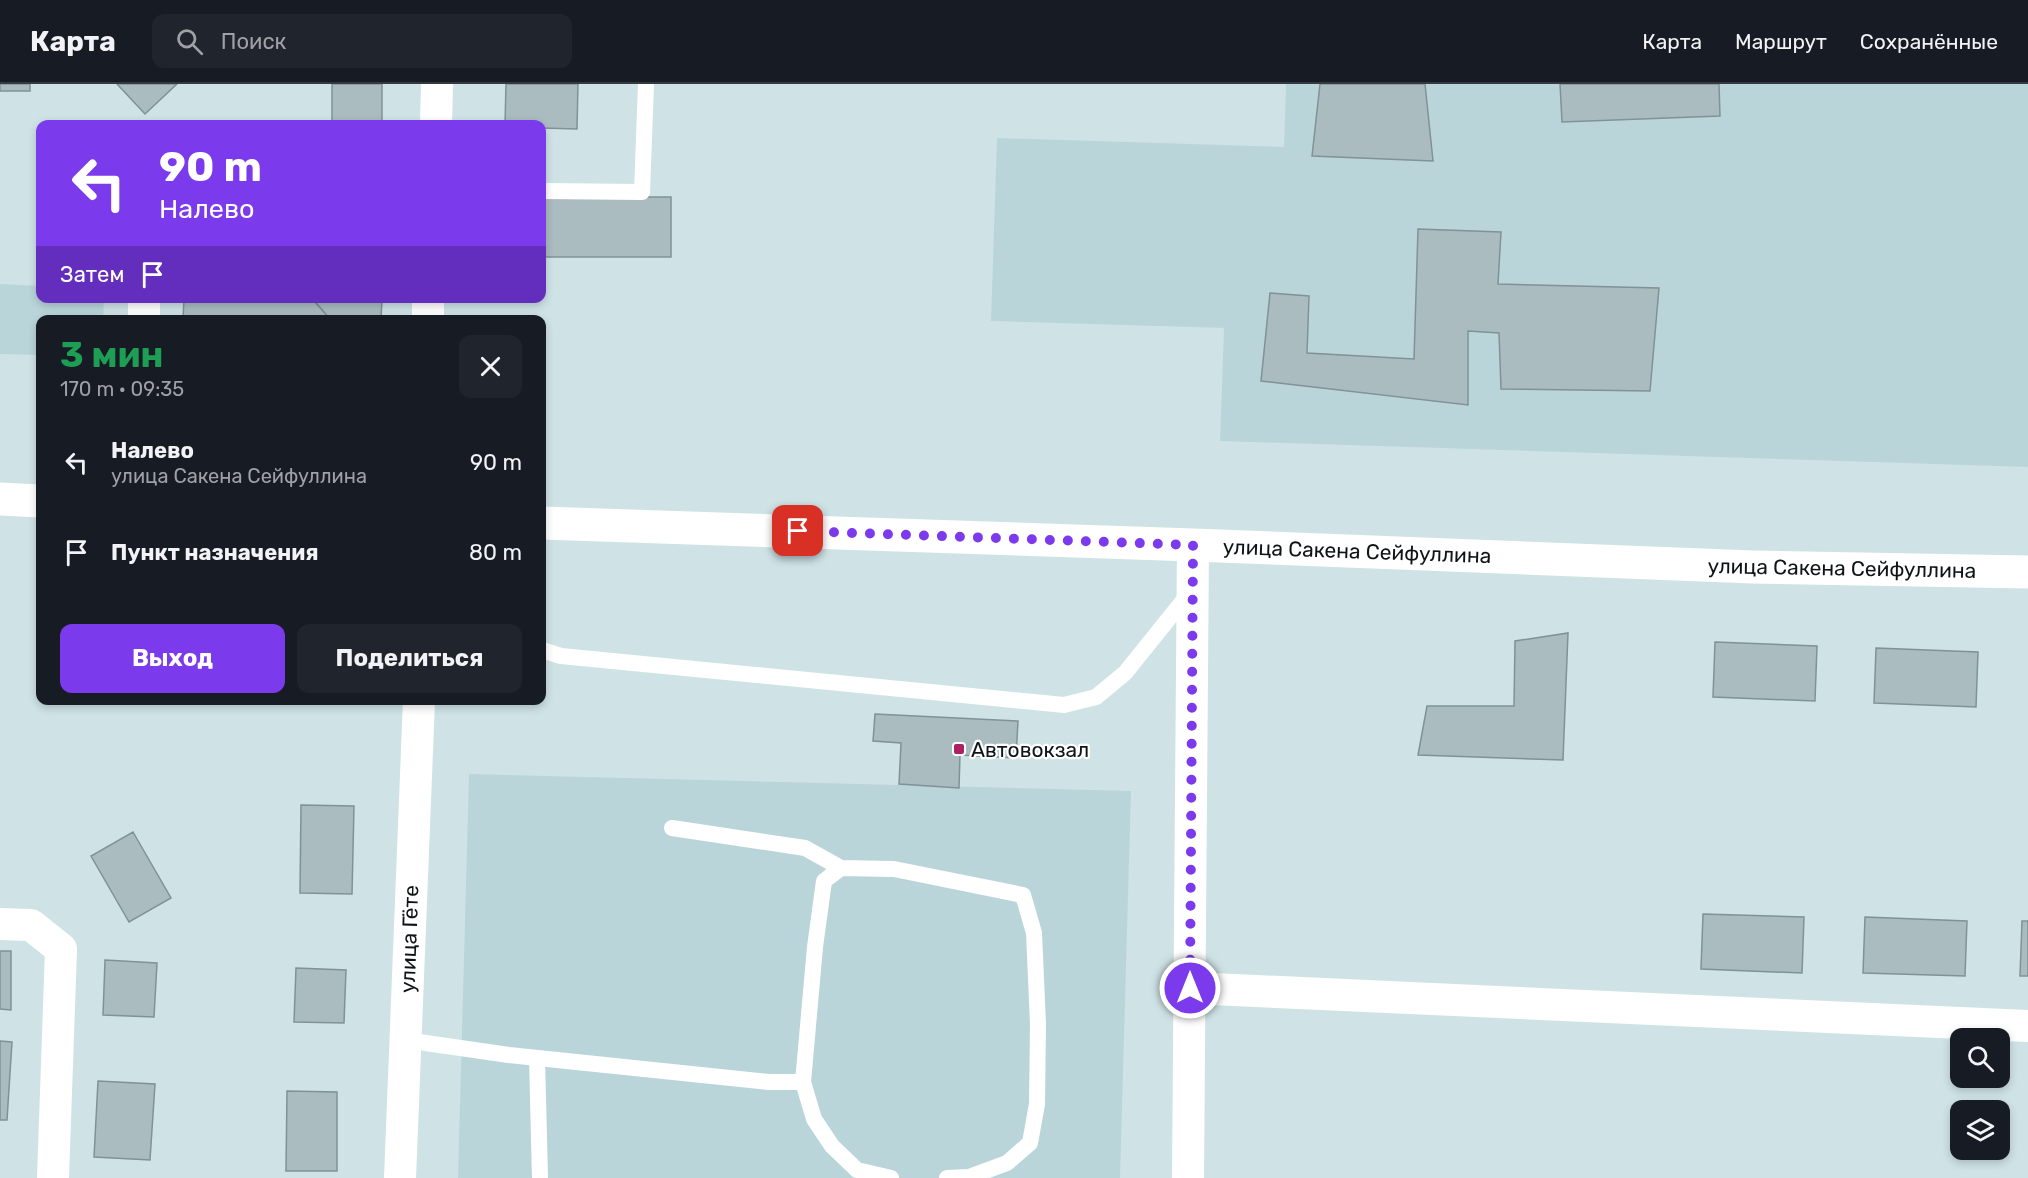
<!DOCTYPE html>
<html lang="ru">
<head>
<meta charset="utf-8">
<style>
  body { margin:0; font-family:Rubik,sans-serif; background:#20242c; color:#f1f3f6; height:100vh; display:flex; flex-direction:column; font-size:22px; white-space:nowrap }
  * { box-sizing:border-box; margin:0 }
  p { font-size:20px; color:#9ea1a6 }
  .icon { flex:none; width:33px; height:33px; fill:none; stroke:currentColor; stroke-width:2; stroke-linecap:round; stroke-linejoin:round }
  .map { position:relative; flex:1; overflow:hidden }
  .panel { position:absolute; left:36px; top:231px; width:510px; height:390px; display:flex; flex-direction:column; background:#171b24; border-radius:12px; box-shadow:0 3px 9px #0003 }
  .panel>* { flex:none }
  .guide { position:absolute; left:36px; top:36px; width:510px; height:183px; border-radius:12px; box-shadow:0 3px 9px #0003; background:#7c3aed; color:#fff; overflow:hidden }
  .controls { position:absolute; left:1950px; top:944px; display:grid; gap:12px }
  .controls a { display:grid; place-items:center; width:60px; height:60px; border-radius:12px; background:#171b24; box-shadow:0 3px 9px #0003; font-size:30px }
  .pin { position:absolute; display:grid; place-items:center; width:51px; height:51px; color:#fff; margin:-26px; border-radius:12px; box-shadow:0 3px 9px #0006 }
  .me { position:absolute; width:66px; margin:-33px; rotate:0deg; stroke-linejoin:round; filter:drop-shadow(0 0 4px #0008) }
  .turn { display:flex; align-items:center; gap:21px; height:126px; padding:0 24px; font-size:27px }
  .turn .icon { width:78px; height:78px; stroke-width:2.5 }
  .turn b { display:block; font-size:42px; line-height:51px }
  .then { display:flex; align-items:center; height:57px; padding:0 24px; background:#0003; gap:12px; font-size:22px }
  .round { display:grid; place-items:center; flex:none; width:63px; height:63px; border-radius:12px; background:#20242c }
  .head { display:flex; align-items:center; justify-content:space-between; height:102px; padding:0 24px }
  h1 { font-size:36px; font-weight:700; line-height:45px; color:#1e9e55 }
  .primary-button { display:flex; gap:12px; margin-top:auto; padding:12px 24px }
  .primary-button a { flex:1; height:69px; border-radius:12px; background:#7c3aed; color:#fff; font-size:24px; font-weight:700; line-height:69px; text-align:center }
  .primary-button a+a { background:#20242c; color:#f1f3f6 }
  ul { padding:0; list-style:none }
  li { display:flex; align-items:center; gap:18px; height:90px; padding:0 24px }
  li div { flex:1 }
  li b { display:block; font-size:22px }
  li em { font-style:normal }
  header { display:flex; align-items:center; gap:36px; box-sizing:border-box; height:84px; padding:0 30px; background:#171b24; border-bottom:2px solid #363941 }
  header strong { font-size:28px }
  nav { display:flex; gap:33px; margin-inline-start:auto; font-size:21px }
  .search { width:420px; height:54px; background:#20242c; display:flex; align-items:center; gap:15px; box-sizing:border-box; padding:0 21px; border-radius:12px; color:#9ea1a6; font-size:22px }
  .map>svg:first-child { display:block }
</style>
</head>
<body>
<header>
<strong>Карта</strong>
<div class="search"><svg class="icon" aria-label="search" viewBox="0 0 24 24"><circle cx="10" cy="10" r="6"/><path d="M15 15l6 6"/></svg>Поиск</div>
<nav><a>Карта</a><a>Маршрут</a><a>Сохранённые</a></nav>
</header>
<div class="map">
<svg width="2028" height="1094" viewBox="0 0 2028 1094">
  <rect width="100%" height="100%" fill="#cfe3e6"/>
  <path fill="#bad5da" d="M1286,0h742v383l-808,-26 4,-113 -233,-7 6,-183 287,9z
    M40,191v23l64,1 -1,20 -63,1v35l-40,-1v-70l40,2z
    M469,690l662,17 -11,387h-662z"/>
  <path fill="#aabcc0" stroke="#809295" stroke-width="1.5" d="M0,0h30v7h-30z
    M117,0h60l-32,30z
    M332,0h50v40h-50z
    M506,0h72l-1,45 -35,-1v-4h-37z
    M1320,0h105l8,77 -121,-5z
    M1560,0h159l1,32 -158,6z
    M542,113h129v60h-129z
    M1418,145l83,3 -3,52 161,4 -9,103 -149,-2 -2,-56 -31,-2v74l-207,-24 9,-88 39,3 -2,57 107,6z
    M184,214l128,1 19,21h-148z
    M312,214h70l-1,22h-50z
    M1568,549l-5,127 -145,-5 9,-49h87l1,-65z
    M1715,558l102,4 -2,55 -102,-4z
    M1876,564l102,4 -2,55 -102,-4z
    M875,630l143,7 -2,37 -56,-3 -1,33 -60,-4 2,-41 -28,-2z
    M301,721l53,1 -2,88 -52,-1z
    M133,748l38,66 -42,24 -38,-66z
    M1703,830l101,3 -2,56 -101,-4z
    M1865,833l102,4 -2,55 -102,-3z
    M2022,837h6v55h-8z
    M0,867h11v59l-11,-1z
    M105,876l52,3 -3,54 -51,-2z
    M296,884l50,2 -2,53 -50,-1z
    M0,957l12,1 -5,78h-7z
    M98,997l57,3 -5,76 -56,-3z
    M287,1007l50,1v79h-51z"/>
  <g fill="none" stroke-linecap="round" stroke-linejoin="round">
    <path stroke="#fff" stroke-width="16" d="M542,107l100,1 4,-108
      M542,566l19,6 503,49 32,-8 29,-24 66,-82
      M672,744l133,20 36,20 53,1 129,26 11,38 4,91 -1,80 -7,39 -23,20 -38,14 -22,1
      M405,956l104,15 260,27h34l12,-135 9,-66 17,-13
      M537,974l3,120
      M803,998l11,37 18,27 25,24 34,8"/>
    <path stroke="#fff" stroke-width="32" d="M436,40l1,-40
      M144,236v-22
      M428,236v-22
      M0,840l31,1 30,24 -8,229
      M1190,904l838,38
      M400,1094l19,-478
      M1188,1094l5,-633"/>
    <path stroke="#fff" stroke-width="33" d="M0,415l40,2
      M542,439l651,22 560,22 275,5"/>
  </g>
  <g fill="none" stroke-linecap="round" stroke-linejoin="round">
    <path stroke="#7c3aed" stroke-width="10" stroke-dasharray="0 18" d="M798,447l395,14 -3,443"/>
  </g>
  <rect fill="#ac2161" stroke="#fff" stroke-width="2" x="953" y="659" width="12" height="12" rx="3"/>
  <g text-anchor="middle" dominant-baseline="central" stroke-width="4.5" stroke-linejoin="round" paint-order="stroke">
    <g font-size="21" fill="#0f1517" stroke="#fff">
      <text transform="translate(1357 467) rotate(2)">улица Сакена Сейфуллина</text>
      <text transform="translate(1842 484) rotate(1)">улица Сакена Сейфуллина</text>
      <text transform="translate(409 855) rotate(-88)">улица Гёте</text>
    </g>
    <g font-size="21" fill="#0f1517" stroke="#fff" text-anchor="start">
      <text x="971" y="665">Автовокзал</text>
    </g>
  </g>
</svg>
<div class="controls">
<a><svg class="icon" aria-label="search" viewBox="0 0 24 24"><circle cx="10" cy="10" r="6"/><path d="M15 15l6 6"/></svg></a>
<a><svg class="icon" aria-label="layers" viewBox="0 0 24 24"><path d="M12 4l9 5-9 5-9-5zM3 14l9 5 9-5"/></svg></a>
</div>
<div class="pin" style="left:798px;top:447px;background:#d93025"><svg class="icon" aria-label="arrive" viewBox="0 0 24 24"><path d="M6 21V4h12l-3 4 3 4H6"/></svg></div>
<svg class="me" style="left:1190px;top:904px" viewBox="-20 -20 40 40"><circle r="17" fill="#7c3aed" stroke="#fff" stroke-width="3"/><path d="M0-11L8 9 0 5-8 9z" fill="#fff"/></svg>
<div class="guide">
<div class="turn"><svg class="icon" aria-label="left" viewBox="0 0 24 24"><path d="M17 20v-9H6M10 6l-5 5 5 5"/></svg><div><b>90 m</b>Налево</div></div>
<div class="then">Затем<svg class="icon" aria-label="arrive" viewBox="0 0 24 24"><path d="M6 21V4h12l-3 4 3 4H6"/></svg></div>
</div>
<section class="panel">
<div class="head"><div><h1>3 мин</h1><p>170 m · 09:35</p></div><a class="round"><svg class="icon" aria-label="close" viewBox="0 0 24 24"><path d="M6 6l12 12M18 6L6 18"/></svg></a></div>
<ul>
<li><svg class="icon" aria-label="left" viewBox="0 0 24 24"><path d="M17 20v-9H6M10 6l-5 5 5 5"/></svg><div><b>Налево</b><p>улица Сакена Сейфуллина</p></div><em>90 m</em></li>
<li><svg class="icon" aria-label="arrive" viewBox="0 0 24 24"><path d="M6 21V4h12l-3 4 3 4H6"/></svg><div><b>Пункт назначения</b></div><em>80 m</em></li>
</ul>
<div class="primary-button"><a>Выход</a><a>Поделиться</a></div>
</section>
</div>
</body>
</html>
